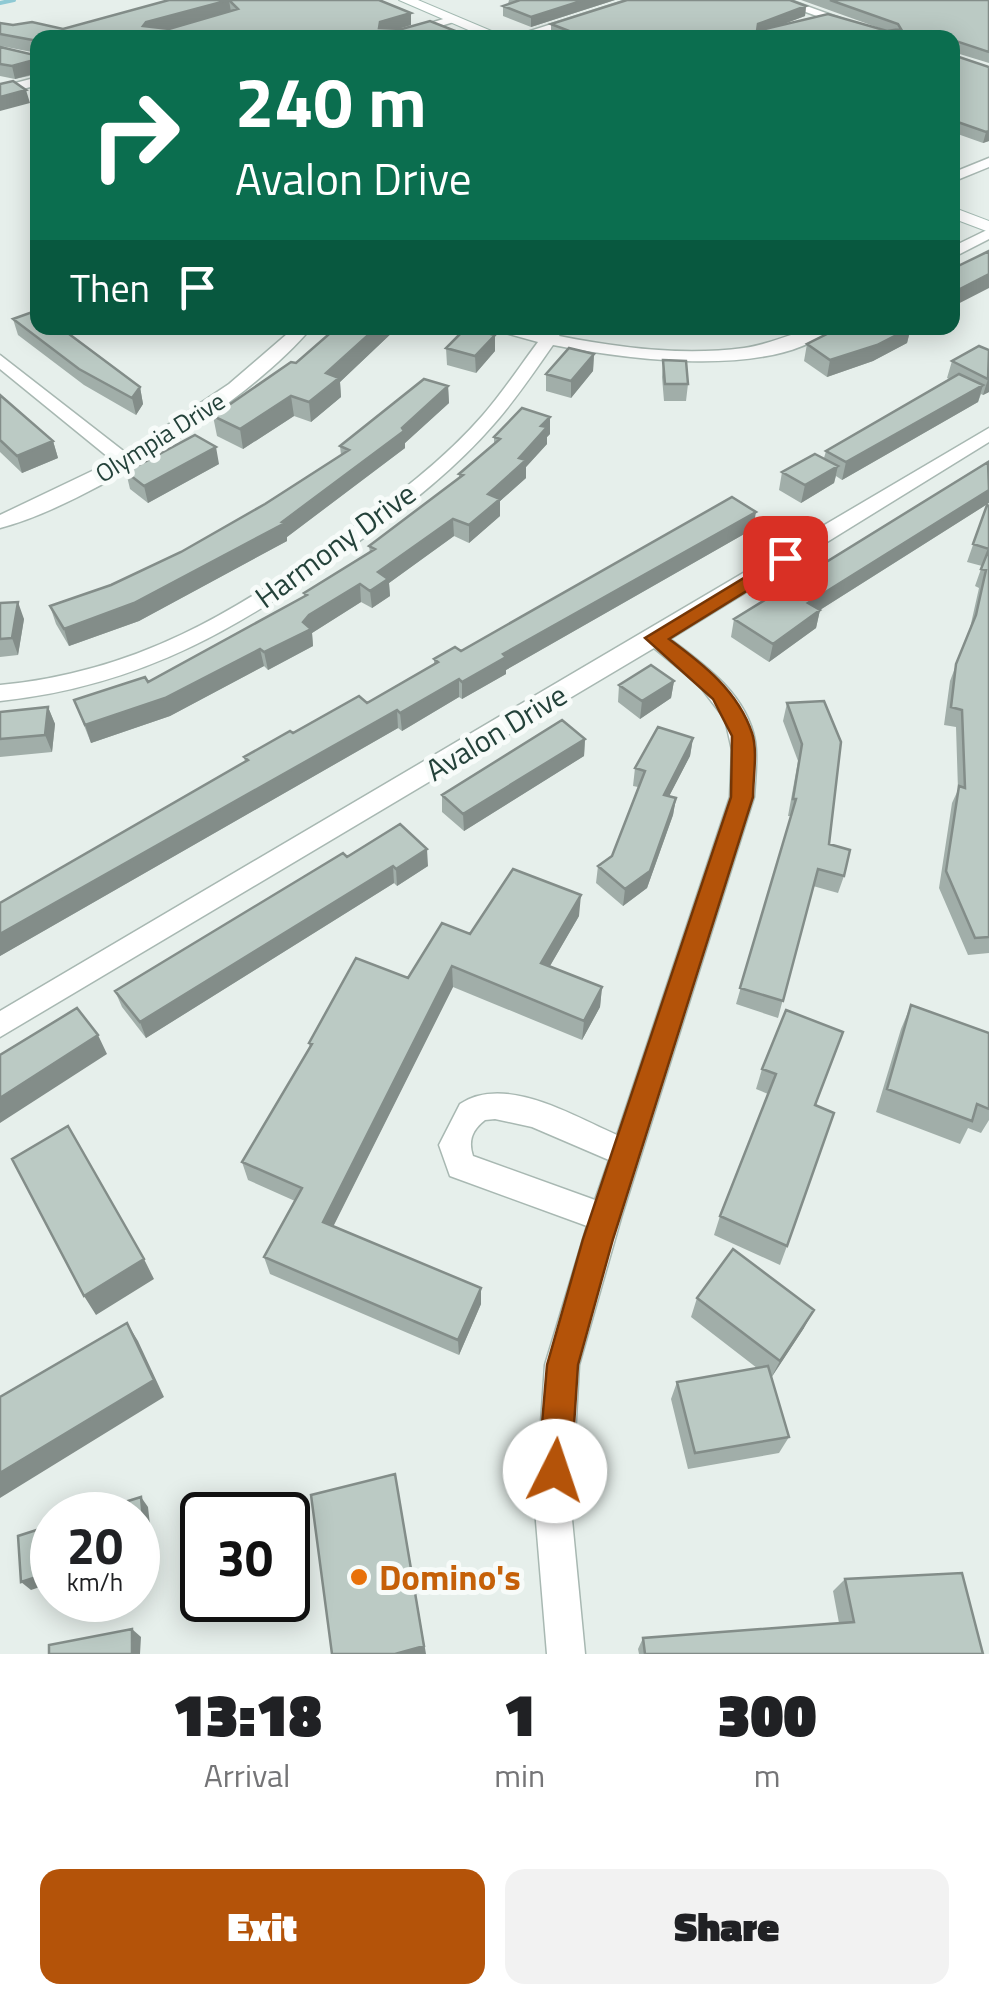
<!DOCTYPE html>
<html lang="en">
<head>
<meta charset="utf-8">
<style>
  body { margin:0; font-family:"Titillium Web",sans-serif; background:#f2f2f2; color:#202124; height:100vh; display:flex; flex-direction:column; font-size:38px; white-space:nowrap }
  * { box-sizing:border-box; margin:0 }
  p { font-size:32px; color:#757577 }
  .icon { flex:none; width:55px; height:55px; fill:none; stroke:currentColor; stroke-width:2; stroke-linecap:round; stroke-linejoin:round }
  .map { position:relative; height:1654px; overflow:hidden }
  .panel { display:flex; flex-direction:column; background:#fff; flex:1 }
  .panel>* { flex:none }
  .banner { position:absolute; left:30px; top:30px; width:930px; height:305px; border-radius:20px; box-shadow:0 5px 25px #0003; background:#0b6e4f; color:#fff; overflow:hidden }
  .speed { position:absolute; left:30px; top:1492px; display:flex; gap:20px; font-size:50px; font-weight:700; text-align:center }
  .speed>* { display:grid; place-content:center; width:130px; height:130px; border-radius:50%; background:#fff; box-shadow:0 5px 25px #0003; line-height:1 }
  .speed small { font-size:25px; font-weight:400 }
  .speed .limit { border:5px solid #111; border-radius:15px; background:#fff; color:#111 }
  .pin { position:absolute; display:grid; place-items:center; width:85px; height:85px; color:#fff; margin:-42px; border-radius:20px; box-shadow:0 5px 15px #0006 }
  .me { position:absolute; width:110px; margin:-55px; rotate:4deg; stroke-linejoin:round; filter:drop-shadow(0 0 8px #0008) }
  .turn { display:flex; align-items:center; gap:35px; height:210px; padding:0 40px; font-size:45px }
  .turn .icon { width:130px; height:130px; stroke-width:2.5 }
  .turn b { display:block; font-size:70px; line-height:85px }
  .then { display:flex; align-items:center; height:95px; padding:0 40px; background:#0003; gap:20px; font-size:38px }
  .eta { display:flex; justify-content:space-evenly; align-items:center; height:170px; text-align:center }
  .eta b { font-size:60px; font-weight:800; line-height:70px }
  .primary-button { display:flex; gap:20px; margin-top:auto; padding:20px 40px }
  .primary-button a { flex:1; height:115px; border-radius:20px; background:#b45309; color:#fff; font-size:40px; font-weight:800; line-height:115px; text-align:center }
  .primary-button a+a { background:#f2f2f2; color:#202124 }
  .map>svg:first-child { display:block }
</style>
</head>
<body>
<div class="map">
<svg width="989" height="1654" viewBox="0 0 989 1654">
  <rect width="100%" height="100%" fill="#e6efeb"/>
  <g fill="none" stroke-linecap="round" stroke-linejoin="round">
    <path stroke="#8ec9d4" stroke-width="4" d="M0,3l14,-3"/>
    <g stroke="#a8b8b2" stroke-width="3">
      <path id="minor" d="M627,0h18l-118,38h-19z
        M773,0h17l105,38h-18z
        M453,16l4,5 -56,17h-19z
        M38,77v8l-38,10v-8z
        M989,158v9l-37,15v-9z
        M989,229v10l-37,19v-11z
        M294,328h17c-59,71 -222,177 -311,200v-13l113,-54 -113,-92v-14l126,98 103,-69z
        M487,328h29l28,5 5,-5h16l-6,8c61,12 123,20 185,12 31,-4 59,-22 89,-20 -60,52 -208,31 -280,17 -19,27 -37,54 -59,79 -38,44 -85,81 -132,115 -114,85 -218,147 -362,162v-16c136,-13 235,-72 344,-151 49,-36 99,-73 139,-119 20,-23 37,-49 55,-73z
        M989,428v14l-319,197c35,26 77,56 85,102 3,18 0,38 -1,56l-133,421 -42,147 -8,144 14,145h-38l-12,-145 10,-144 42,-139 -137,-50 -11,-31 21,-41c45,-30 113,12 157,31l113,-338 2,-47 -7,-31 -26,-34 -45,-37 -654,389v-26zM495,1119l37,8 77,33 -14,40 -122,-44c-5,-15 -1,-26 12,-36z"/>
    </g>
    <g stroke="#a4bbb3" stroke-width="2">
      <path id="secondary" d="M399,0h19l90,38h-21z
        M952,207l37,14v11l-37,-14z"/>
    </g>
    <use href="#minor" fill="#fff" fill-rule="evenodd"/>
    <use href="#secondary" fill="#fff" fill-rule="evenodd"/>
  </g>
  <path fill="#a1aea9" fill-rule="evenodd" d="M169,0h210l32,25 -12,4 74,9h-435v36l-23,5 -15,-3v-53l13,2 50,4zM1,46l36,7 -3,2z
    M509,0h106l-84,27 -28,-11v-10l5,-2z
    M801,0h188v63l-36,-11 36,89 -6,2 -31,-11v-94h-393l-8,-4v-10l255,-18 -1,10 -24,9 101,4z
    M13,319l127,68 3,17 -7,11 -52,-30 -66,-50z
    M336,328h61l-57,54 1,15 -30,25 -17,-6 -51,33 -26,-13 -4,-20 83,-53z
    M909,335l-2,8 -34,18 -46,16 -23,-16 3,-17z
    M446,348l49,3 -19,22 -29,-8z
    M989,350v42l-6,3 -2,-1 -3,8 -136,78 -6,-4 -2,7 -33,20 -22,-13 3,-18 42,-14 2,-7 123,-72 -2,-1 5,-17z
    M594,354l-1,17 -22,27 -25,-7v-17z
    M663,360l25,24 -2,17h-22l-2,-24z
    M448,386l1,17 -44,40v5l-118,89v4l-148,80 -70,25 -13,-22 -6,-18 61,-21 70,-33 84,-48 76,-49 -1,-9z
    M0,395l53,46 5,17 -36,15 -22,-21z
    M550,417v17l-3,3v7l-21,23v11l-26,23v15l-31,27 -15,-7 -65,47 1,13 -18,12 -11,-6 -49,31 1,13 -45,24 -4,-4 -94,50 -79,27 -17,-43 74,-18 157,-85 -1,-4 66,-40 -1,-7 90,-68v-4l35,-30v-7z
    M219,464l-71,39 -18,-14 -4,-17z
    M989,503l-169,107 -4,18 -47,34 -38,-25 3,-18z
    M987,505l2,1v447l-21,2 -29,-67 13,-85 6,-13 -2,-63 -12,-2 6,-44 20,-53 9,-40 -4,-2 7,-20 -15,-4z
    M753,529l-247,141v4l-44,25 -3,-2 -57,34 -4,-3 -398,228v-53l245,-141 -1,-5 49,-24 74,-30 67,-38v-6l27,-8z
    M0,603l24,16 -6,36 -18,2z
    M674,681l-3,17 -31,21 -22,-17 1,-17z
    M824,701l5,143 15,32 -6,17 -25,-7 -35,132 -42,-14 55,-188h-3l10,-55 -15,-40 4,-18z
    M48,707l7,17 -3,28 -52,5v-45z
    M693,738l-3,18 -21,40 7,2 -3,17 -26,73 -24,18 -27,-23 2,-17 14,-10 26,-69 -5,-1 2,-18z
    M585,739l-1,17 -120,75 -22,-19v-17z
    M347,857l81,9 -31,20 -3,-3 -248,155 -24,-31 -7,-16z
    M579,916l-29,50 52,21 -2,20 -18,33 -129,-53 -120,239 148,78 -22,51 -189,-81 -6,-17 31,-56 -47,-21 -6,-18 68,-114 -1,-5 161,-109z
    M911,1005l78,28v87l-8,13 -13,-5 -8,16 -84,-32 25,-83z
    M786,1010l29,95 -28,141 -7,19 -66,-30 6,-19 48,-122 -12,-5 6,-20z
    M697,1298l107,30 -33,50 18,59 -10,16 -91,16 -17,-70 6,-17 80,-14 -66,-51z
    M845,1579l138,75h-344l-1,-5 5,-11 196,-15 -6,-32z"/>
  <path fill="#838d89" d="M229,0l2,12 -83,22 -5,-8 3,-4z
    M584,0h31l-84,27v-10z
    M806,6l-1,10 -48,18 1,-10z
    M411,13v12l-30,9 -2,-6 1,-6z
    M34,60l3,13 -22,6 -3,-13z
    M26,90l4,13 -30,8v-14z
    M989,131v10l-6,2 3,-11z
    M989,274v14l-37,19v-14z
    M376,328h21l-57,54 1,15 -30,25 -2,-20 17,-29z
    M903,328h20l-14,7 -2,8 -34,18 -46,16 3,-17z
    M495,335v16l-19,22 -1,-17z
    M594,354l-1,17 -22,27v-17z
    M989,378v14l-6,3 5,-16z
    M983,385l-5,17 -136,78 4,-18z
    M448,386l1,17 -44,40v5l-118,89v4l-148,80 -70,25 -5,-17 218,-107 120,-94z
    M140,387l3,17 -7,11 -4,-17z
    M291,396l3,20 -51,33 -3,-20z
    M550,417v17l-3,3v7l-21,23v11l-26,23v15l-31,27v-18l19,-31 31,-36 22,-32z
    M53,441l5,17 -36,15 -5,-17z
    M216,447l3,17 -71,39 -4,-17z
    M838,466l-4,17 -33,20 4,-18z
    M989,490v13l-185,117 4,-17z
    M756,512l-3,17 -247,141v4l-44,25v-17l41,-28z
    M453,519l1,17 -65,47 1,13 -18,12 -2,-17 8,-19z
    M360,584l1,18 -49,31 1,13 -45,24 -4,-18 45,-37z
    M18,602l6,17 -6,36 -6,-17z
    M820,610l-4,18 -47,34 4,-18z
    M260,649l4,17 -94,50 -79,27 -6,-18z
    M459,679v18l-57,34 -2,-18z
    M674,681l-3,17 -31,21 2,-18z
    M48,707l7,17 -3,28 -7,-17z
    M397,710l1,18 -398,228v-22z
    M693,738l-3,18 -29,56 3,-17z
    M585,739l-1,17 -120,75 -1,-17z
    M676,798l-3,17 -26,73 -24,18 2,-17z
    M427,849l1,17 -31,20 -1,-17z
    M393,866l1,17 -248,155 -6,-16z
    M581,895l-2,21 -39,67 1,-20z
    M452,966l1,21 -126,252 -4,-17z
    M602,987l-2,20 -18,33 2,-19z
    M98,1035l9,19 -107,69v-25z
    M144,1259l10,20 -58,36 -12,-19z
    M481,1288v16l-22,51 -1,-15z
    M814,1310l-10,18 -33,50 9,-17z
    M127,1323l11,18 26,56 -164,101v-25z
    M398,1489l28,165h-31z
    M141,1497l7,10 5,44 -15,5z
    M52,1572v11l-21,7 -10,-8z
    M132,1629l9,8 -1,17h-8z"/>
  <path fill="#bbcac4" stroke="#838d89" stroke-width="2.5" fill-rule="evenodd" d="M169,0h210l32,13 -31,9 -1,6 23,1 28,-8 43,17h-435v3l-38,-7v-11l13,2 19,-3 31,7zM229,0l9,9 -69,20 -26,-3 3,-4z
    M519,0h65l-53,17 -28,-11 17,-6z
    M627,0h163l16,6 -48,18 -1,7 71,-17 59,17 14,-2 -3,-5 -68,-24h159v52l-33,-11 -4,2v-5h-365l-36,-14z
    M0,47l34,8 4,-3v17l-4,-9 -22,6 -12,-2z
    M952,52l1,3 36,12v64l-3,1 -34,-12z
    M13,81l13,9 -26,7v-13z
    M989,251v23l-37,19v-24z
    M38,310v18h23l79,59 -8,11 -53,-29 -66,-50z
    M336,328h40l-50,45 13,5 -30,24 -18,-6 -51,33 -27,-13 78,-54 5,1z
    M466,328l29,7 -20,21 -29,-8z
    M839,328h71l-33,17 -47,15 -23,-16z
    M979,346l10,4 -1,29 -36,-18z
    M569,348l25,6 -23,27 -25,-7z
    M663,360l23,1 2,23h-23z
    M959,374l24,11 -137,77 -20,-11z
    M424,379l24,7 -46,42 2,3 -122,91 3,1 -151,80 -70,26 -14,-23 61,-21 70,-33 84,-48 84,-54 -9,-4z
    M0,395l53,46 -36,15 -17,-16z
    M522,408l28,9 -9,9 6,1 -28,31 7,2 -38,34 12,5 -31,26 -16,-6 -75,53 10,7 -18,12 -10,-7 -51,31 -6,7 8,7 -47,23 -4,-3 -95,49 -80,27 -11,-25 71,-23 3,5 159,-87 -3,-2 71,-44 -6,-3 94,-71 -4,-1 41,-35 -6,-2z
    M195,435l21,12 -72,39 -18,-14z
    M815,454l23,12 -33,19 -23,-13z
    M988,462l1,28 -181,113 12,7 -47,34 -39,-25z
    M732,497l24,15 -253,142 3,3 -44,25 -3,-3 -59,34 -3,-3 -397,224v-31l248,-143 -4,-3 46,-26 3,2 66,-37 8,7 71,-41 -4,-3 21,-12 6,4z
    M987,505l2,1v43l-16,-5z
    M989,549v388l-14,1 -29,-67 13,-85 6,2 -3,-78 -11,-3 5,-43 20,-49 10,-45 -5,-1z
    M18,602l-6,36 -12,1v-36z
    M651,665l23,16 -32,20 -23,-16z
    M824,701l17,41 -12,102 21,6 -6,26 -26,-7 -35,132 -43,-13 56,-189h-3l9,-55 -15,-41z
    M48,707l-3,28 -45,4v-27z
    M562,720l23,19 -122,75 -21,-19z
    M658,727l35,11 -29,57 12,3 -26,73 -25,18 -27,-23 14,-10 33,-85 -10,-3z
    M400,824l27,25 -31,20 -3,-3 -253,156 -25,-31 228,-138 4,4z
    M513,869l68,26 -40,68 61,24 -18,34 -132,-55 -129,256 158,66 -23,52 -194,-83 38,-69 -60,-26 70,-118 -3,-1 47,-85 52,20 34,-55 28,11z
    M911,1005l78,28v76l-12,-5 -5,17 -85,-32z
    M77,1008l21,27 -98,63v-43z
    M786,1010l57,22 -28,73 19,8 -47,133 -67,-30 56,-142 -14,-5z
    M68,1126l76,133 -60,37 -72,-137z
    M733,1249l81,61 -34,51 -83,-63z
    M127,1323l27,57 -154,93v-76z
    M768,1366l21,71 -94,16 -18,-71z
    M395,1474l29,172 -29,8h-63l-21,-159z
    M141,1497l4,45 -7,3v-30h-55z
    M52,1525v47l-31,10 -3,-46z
    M962,1573l21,81h-338l-2,-16 211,-16 -9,-43z
    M132,1629v25h-83v-9z"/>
  <path fill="#b45309" stroke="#753606" stroke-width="2.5" d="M785,553l7,1v9l-123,76c34,25 69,52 83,94 6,18 1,45 1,64l-140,442 -35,126 -7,106 -5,11 -11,5 -12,-5 -5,-11 9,-106 36,-126 148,-442 1,-61 -19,-37 -68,-61z"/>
  <circle fill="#e8710a" stroke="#f7fbf9" stroke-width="4" cx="359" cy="1577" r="10"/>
  <g text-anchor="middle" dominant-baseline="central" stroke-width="10" stroke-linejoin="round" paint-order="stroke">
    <g font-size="25" fill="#24423a" stroke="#f7fbf9">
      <text transform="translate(160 437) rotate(-32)">Olympia Drive</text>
    </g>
    <g font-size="30" fill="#24423a" stroke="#f7fbf9">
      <text transform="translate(335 545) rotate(-36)">Harmony Drive</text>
      <text transform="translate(496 732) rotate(-31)">Avalon Drive</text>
    </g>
    <g font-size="35" font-weight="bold" fill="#c56008" stroke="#f7fbf9" text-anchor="start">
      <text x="379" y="1577">Domino's</text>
    </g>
  </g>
</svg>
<div class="speed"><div>20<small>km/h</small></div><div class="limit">30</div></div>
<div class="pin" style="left:785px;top:558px;background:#d93025"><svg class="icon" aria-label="arrive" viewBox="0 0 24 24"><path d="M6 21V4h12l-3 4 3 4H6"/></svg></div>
<svg class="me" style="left:555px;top:1471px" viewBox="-20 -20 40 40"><circle r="19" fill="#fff"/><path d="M0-13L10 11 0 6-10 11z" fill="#b45309"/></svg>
<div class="banner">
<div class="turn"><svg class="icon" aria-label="right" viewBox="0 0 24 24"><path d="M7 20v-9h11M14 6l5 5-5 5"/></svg><div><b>240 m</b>Avalon Drive</div></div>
<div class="then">Then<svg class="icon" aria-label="arrive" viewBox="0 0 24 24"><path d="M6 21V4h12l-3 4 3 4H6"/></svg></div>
</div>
</div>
<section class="panel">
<div class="eta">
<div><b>13:18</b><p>Arrival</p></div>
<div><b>1</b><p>min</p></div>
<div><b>300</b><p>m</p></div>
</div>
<div class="primary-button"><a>Exit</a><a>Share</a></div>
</section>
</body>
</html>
